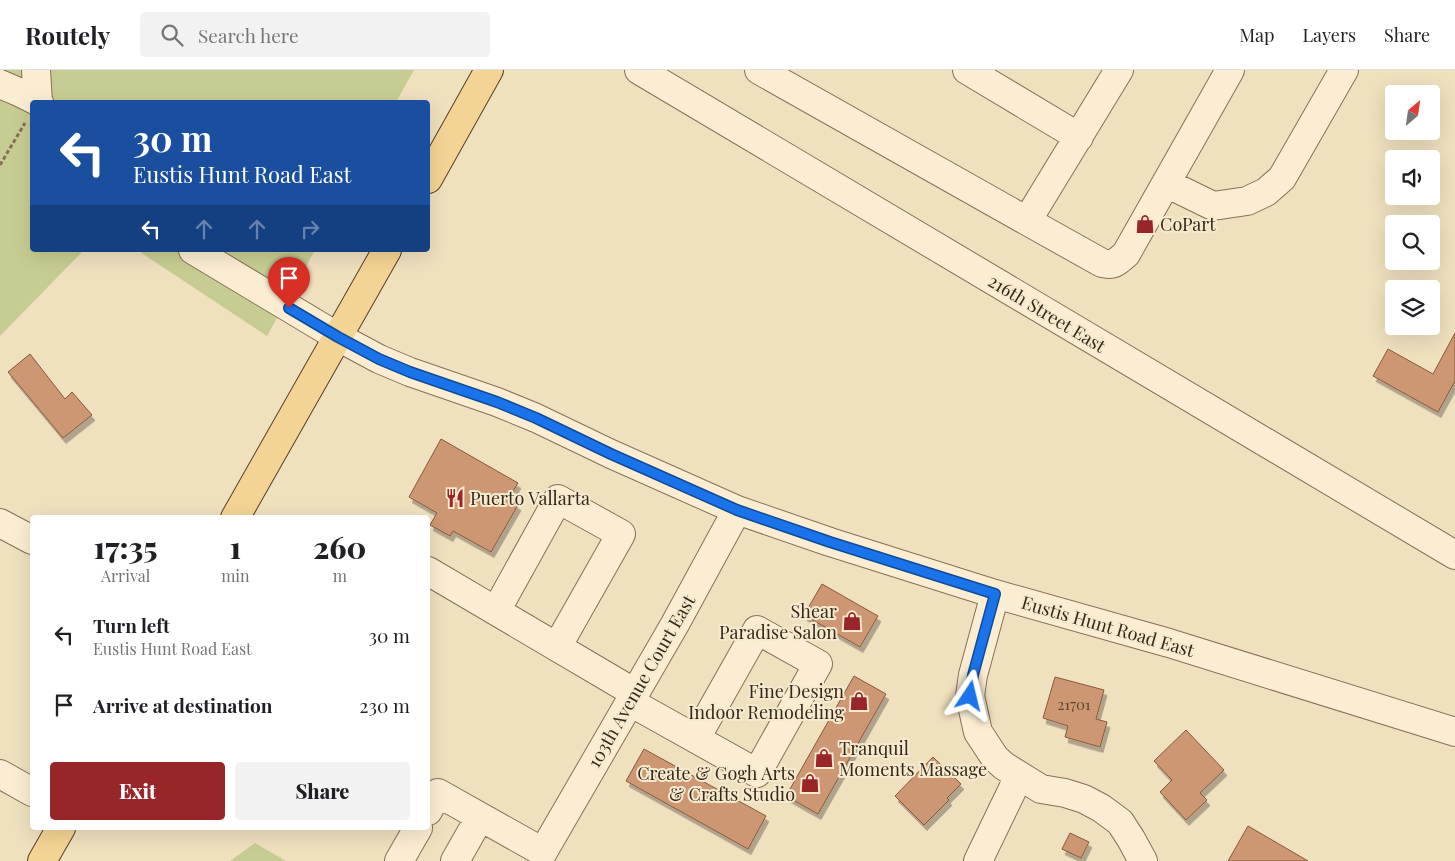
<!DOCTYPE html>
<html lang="en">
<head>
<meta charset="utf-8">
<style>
  body { margin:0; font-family:"Playfair Display",serif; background:#f2f2f2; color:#202124; height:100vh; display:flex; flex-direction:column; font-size:19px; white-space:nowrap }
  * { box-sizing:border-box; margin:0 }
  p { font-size:16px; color:#757577 }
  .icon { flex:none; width:28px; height:28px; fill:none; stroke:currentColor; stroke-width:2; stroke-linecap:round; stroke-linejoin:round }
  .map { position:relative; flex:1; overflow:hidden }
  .drawer { position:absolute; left:30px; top:445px; width:400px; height:315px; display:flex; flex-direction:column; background:#fff; border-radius:5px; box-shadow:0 5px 20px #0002 }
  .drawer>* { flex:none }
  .top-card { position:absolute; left:30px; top:30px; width:400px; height:152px; border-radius:5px; box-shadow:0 5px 20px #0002; background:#1a4fa0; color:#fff; overflow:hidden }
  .needle { width:32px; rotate:29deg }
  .fabs { position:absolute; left:1385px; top:15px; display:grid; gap:10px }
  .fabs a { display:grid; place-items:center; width:55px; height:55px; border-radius:5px; background:#fff; box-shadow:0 5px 20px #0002; font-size:25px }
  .pin { position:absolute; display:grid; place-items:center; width:42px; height:42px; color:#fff; margin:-51px -21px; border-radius:50% 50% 50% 0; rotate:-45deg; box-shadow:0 0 5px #0007 }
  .pin .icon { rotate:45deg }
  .me { position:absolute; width:55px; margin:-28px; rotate:10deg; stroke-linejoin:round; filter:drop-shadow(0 0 4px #0008) }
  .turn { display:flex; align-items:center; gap:18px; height:105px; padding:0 20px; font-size:22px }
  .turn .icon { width:65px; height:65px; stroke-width:2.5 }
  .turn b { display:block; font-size:35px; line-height:42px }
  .lanes { display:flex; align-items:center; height:48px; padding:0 20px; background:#0003; justify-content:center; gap:25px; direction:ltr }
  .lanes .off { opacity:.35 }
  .eta { display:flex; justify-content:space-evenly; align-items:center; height:85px; text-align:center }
  .eta b { font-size:30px; font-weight:800; line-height:35px }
  .primary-button { display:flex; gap:10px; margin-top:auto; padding:10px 20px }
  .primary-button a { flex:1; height:58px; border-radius:5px; background:#982528; color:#fff; font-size:20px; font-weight:800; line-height:58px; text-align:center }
  .primary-button a+a { background:#f2f2f2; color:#202124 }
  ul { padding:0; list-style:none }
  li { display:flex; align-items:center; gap:15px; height:70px; padding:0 20px }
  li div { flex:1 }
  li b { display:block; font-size:19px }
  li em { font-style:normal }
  header { display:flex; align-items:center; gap:30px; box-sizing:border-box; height:70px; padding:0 25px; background:#fff; border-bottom:1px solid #e0e0e0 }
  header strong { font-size:24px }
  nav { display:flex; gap:28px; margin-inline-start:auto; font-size:18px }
  .search { width:350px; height:45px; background:#f2f2f2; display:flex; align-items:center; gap:12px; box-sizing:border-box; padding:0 18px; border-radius:5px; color:#757577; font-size:19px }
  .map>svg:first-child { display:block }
</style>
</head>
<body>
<header>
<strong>Routely</strong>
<div class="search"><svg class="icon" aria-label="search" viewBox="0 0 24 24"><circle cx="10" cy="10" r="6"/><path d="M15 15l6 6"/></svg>Search here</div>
<nav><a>Map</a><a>Layers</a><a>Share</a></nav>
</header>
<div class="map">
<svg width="1455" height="791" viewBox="0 0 1455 791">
  <defs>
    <filter id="shadow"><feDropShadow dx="3" dy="5.5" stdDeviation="0" flood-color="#0004"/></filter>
  </defs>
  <rect width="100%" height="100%" fill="#efe0be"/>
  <path fill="#c7cd92" d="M0,0h414l-18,32h-364v148h52l-84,86z
    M137,180h178l-48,86z
    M255,773l31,18h-56z"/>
  <path fill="#ce9773" stroke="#87583c" filter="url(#shadow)" d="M1455,263v48l-17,31 -65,-36 15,-27 45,25z
    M30,284l35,45 7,-7 20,23 -29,23 -55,-66z
    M441,369l77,44 -10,16 10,6 -27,47 -38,-21 -3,5 -20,-11 7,-12 -28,-16z
    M822,514l56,32 -18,31 -56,-32z
    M854,606l32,18 -68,120 -32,-18z
    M1055,607l49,13 -8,29 11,3 -7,25 -35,-10 3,-11 -25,-8z
    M1186,660l38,40 -24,23 7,7 -21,20 -26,-28 12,-12 -18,-19z
    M644,679l122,67 -18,33 -122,-68z
    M933,687l28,27 -14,14 2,2 -25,25 -29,-29z
    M1248,756l60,35h-80z
    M1070,763l19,9 -8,16 -19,-9z"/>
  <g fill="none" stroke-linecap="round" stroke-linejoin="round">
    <g stroke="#887057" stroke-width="30">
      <path id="minor" d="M36,0l2,32
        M639,0l816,485
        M759,0l268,151
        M967,0l112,67
        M1119,0l-92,151 75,42c12,3 15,-1 24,-9l104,-184
        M0,14l21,9 18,9
        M1166,113l47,23 34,-5 19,-9 16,-14 62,-108
        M193,180l145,87 41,22 31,13 87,30 39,16 75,36 126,56 93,32 165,52 174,49 286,89
        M0,453l32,17
        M428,501l207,122
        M995,524l-22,81 -3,21 8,36 17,26 9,8 37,23 24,4 19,6 17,9 19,14 11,17 12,22
        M496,541l62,-112 63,35 -64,113
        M630,632l127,71 61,-109 -61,-34 -61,108
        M0,704l32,18
        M428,741l10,-18 105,59 132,-228 62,-114
        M399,791l19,-33
        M455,791l25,-44
        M978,791l41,-85"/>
    </g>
    <g stroke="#553e2b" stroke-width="30">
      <path id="major" d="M428,109l61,-109
        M235,448l152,-268
        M42,791l19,-33"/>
    </g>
    <path stroke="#887057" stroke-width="3" stroke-dasharray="4 2.5" stroke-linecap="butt" d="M0,95l25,-42"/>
    <use href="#minor" stroke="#faedd2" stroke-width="28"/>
    <use href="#major" stroke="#f4d494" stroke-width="28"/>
  </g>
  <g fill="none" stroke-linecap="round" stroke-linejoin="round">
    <g stroke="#114b97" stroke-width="12">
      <path id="route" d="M289,238l49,29 41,22 31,13 87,30 39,16 75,36 126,56 93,32 165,52 -22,81 -3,21"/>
    </g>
    <use href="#route" stroke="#1a73e8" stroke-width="9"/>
  </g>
  <defs>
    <g id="shop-bare" transform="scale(1.5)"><path d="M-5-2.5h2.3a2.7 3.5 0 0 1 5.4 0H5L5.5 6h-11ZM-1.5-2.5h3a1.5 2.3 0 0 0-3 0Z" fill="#982528" stroke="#f6eace" stroke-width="2.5" paint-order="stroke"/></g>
    <g id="restaurant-bare" transform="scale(1.5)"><path d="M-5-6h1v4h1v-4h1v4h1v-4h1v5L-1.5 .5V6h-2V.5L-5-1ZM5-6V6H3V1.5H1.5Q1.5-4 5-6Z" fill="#982528" stroke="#f6eace" stroke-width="2.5" paint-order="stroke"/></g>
  </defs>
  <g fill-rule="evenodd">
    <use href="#shop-bare" x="1145" y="154"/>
    <use href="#restaurant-bare" x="455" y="428"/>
    <use href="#shop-bare" x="852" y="551"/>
    <use href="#shop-bare" x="859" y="631"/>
    <use href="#shop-bare" x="824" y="688"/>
    <use href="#shop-bare" x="810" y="713"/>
  </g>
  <g text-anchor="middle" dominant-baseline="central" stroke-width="4" stroke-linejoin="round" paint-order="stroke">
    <g font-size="15" fill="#5d4432">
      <text x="1074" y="634">21701</text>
    </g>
    <g font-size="18" fill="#37281c" stroke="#f6eace" text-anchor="start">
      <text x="1160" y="154">CoPart</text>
      <text x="470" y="428">Puerto Vallarta</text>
      <text x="837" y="541" text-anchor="end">Shear<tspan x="837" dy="21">Paradise Salon</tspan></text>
      <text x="844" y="621" text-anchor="end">Fine Design<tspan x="844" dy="21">Indoor Remodeling</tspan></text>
      <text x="839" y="678">Tranquil<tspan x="839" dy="21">Moments Massage</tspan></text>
      <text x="795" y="703" text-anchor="end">Create &amp; Gogh Arts<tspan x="795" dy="21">&amp; Crafts Studio</tspan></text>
    </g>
    <g font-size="18" fill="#37281c" stroke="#f6eace">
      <text transform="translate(1047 243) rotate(31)">216th Street East</text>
      <text transform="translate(1108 556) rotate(16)">Eustis Hunt Road East</text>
      <text transform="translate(641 611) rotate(-60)">103th Avenue Court East</text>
    </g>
  </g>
</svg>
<div class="fabs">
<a><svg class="needle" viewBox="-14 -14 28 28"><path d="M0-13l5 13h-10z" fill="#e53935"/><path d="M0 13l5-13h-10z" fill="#757577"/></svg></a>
<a><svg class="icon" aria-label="sound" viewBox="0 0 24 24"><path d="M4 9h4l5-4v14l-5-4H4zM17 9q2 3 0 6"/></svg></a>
<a><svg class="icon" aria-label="search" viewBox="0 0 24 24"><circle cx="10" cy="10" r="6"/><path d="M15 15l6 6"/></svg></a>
<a><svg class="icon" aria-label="layers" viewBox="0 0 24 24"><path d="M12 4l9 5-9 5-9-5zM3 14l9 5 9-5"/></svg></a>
</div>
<div class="pin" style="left:289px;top:238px;background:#d93025"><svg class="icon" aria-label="arrive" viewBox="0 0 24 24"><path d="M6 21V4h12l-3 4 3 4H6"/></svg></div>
<svg class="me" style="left:970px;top:626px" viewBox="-20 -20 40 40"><path d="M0-17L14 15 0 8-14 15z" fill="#1a73e8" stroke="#fff" stroke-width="4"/></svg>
<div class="top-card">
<div class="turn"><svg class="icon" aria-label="left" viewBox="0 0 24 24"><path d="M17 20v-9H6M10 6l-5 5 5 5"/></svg><div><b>30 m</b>Eustis Hunt Road East</div></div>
<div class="lanes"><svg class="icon" aria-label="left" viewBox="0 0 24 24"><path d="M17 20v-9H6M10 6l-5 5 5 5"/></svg><svg class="icon off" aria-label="ahead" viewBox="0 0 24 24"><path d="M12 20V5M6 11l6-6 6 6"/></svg><svg class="icon off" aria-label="ahead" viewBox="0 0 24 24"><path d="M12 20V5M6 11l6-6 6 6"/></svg><svg class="icon off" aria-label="right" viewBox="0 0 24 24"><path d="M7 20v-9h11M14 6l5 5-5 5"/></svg></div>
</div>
<section class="drawer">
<div class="eta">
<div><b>17:35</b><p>Arrival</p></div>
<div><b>1</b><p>min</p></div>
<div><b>260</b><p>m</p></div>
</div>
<ul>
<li><svg class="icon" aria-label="left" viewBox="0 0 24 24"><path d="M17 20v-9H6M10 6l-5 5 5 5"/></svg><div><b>Turn left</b><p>Eustis Hunt Road East</p></div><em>30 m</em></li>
<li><svg class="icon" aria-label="arrive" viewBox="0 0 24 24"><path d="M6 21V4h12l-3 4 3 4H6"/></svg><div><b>Arrive at destination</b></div><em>230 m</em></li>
</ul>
<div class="primary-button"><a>Exit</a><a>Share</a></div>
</section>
</div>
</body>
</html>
